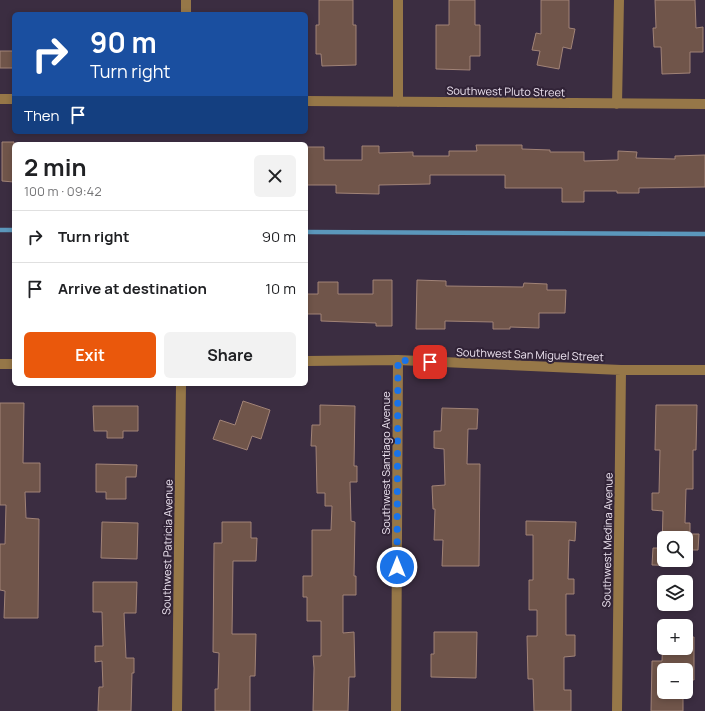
<!DOCTYPE html>
<html lang="en">
<head>
<meta charset="utf-8">
<style>
  body { margin:0; font-family:Manrope,sans-serif; background:#f2f2f2; color:#202124; height:100vh; display:flex; flex-direction:column; font-size:15px; white-space:nowrap }
  * { box-sizing:border-box; margin:0 }
  p { font-size:13px; color:#757577 }
  .icon { flex:none; width:22px; height:22px; fill:none; stroke:currentColor; stroke-width:2; stroke-linecap:round; stroke-linejoin:round }
  .map { position:relative; flex:1; overflow:hidden }
  .panel { position:absolute; left:12px; top:142px; width:296px; height:244px; display:flex; flex-direction:column; background:#fff; border-radius:6px; box-shadow:0 2px 6px #0003 }
  .panel>* { flex:none }
  .banner { position:absolute; left:12px; top:12px; width:296px; height:122px; border-radius:6px; box-shadow:0 2px 6px #0003; background:#1a4fa0; color:#fff; overflow:hidden }
  .fabs { position:absolute; left:657px; top:531px; display:grid; gap:8px }
  .fabs a { display:grid; place-items:center; width:36px; height:36px; border-radius:6px; background:#fff; box-shadow:0 2px 6px #0003; font-size:20px }
  .pin { position:absolute; display:grid; place-items:center; width:34px; height:34px; color:#fff; margin:-17px; border-radius:8px; box-shadow:0 2px 6px #0006 }
  .me { position:absolute; width:44px; margin:-22px; rotate:0deg; stroke-linejoin:round; filter:drop-shadow(0 0 3px #0008) }
  .turn { display:flex; align-items:center; gap:14px; height:84px; padding:0 12px; font-size:18px }
  .turn .icon { width:52px; height:52px; stroke-width:2.5 }
  .turn b { display:block; font-size:28px; line-height:34px }
  .then { display:flex; align-items:center; height:38px; padding:0 12px; background:#0003; gap:8px; font-size:15px }
  .round { display:grid; place-items:center; flex:none; width:42px; height:42px; border-radius:6px; background:#f2f2f2 }
  .head { display:flex; align-items:center; justify-content:space-between; height:68px; padding:0 12px }
  h1 { font-size:24px; font-weight:700; line-height:30px }
  .cta { display:flex; gap:8px; margin-top:auto; padding:8px 12px }
  .cta a { flex:1; height:46px; border-radius:6px; background:#ea580c; color:#fff; font-size:16px; font-weight:700; line-height:46px; text-align:center }
  .cta a+a { background:#f2f2f2; color:#202124 }
  ul { padding:0; list-style:none }
  li { display:flex; align-items:center; gap:12px; height:52px; padding:0 12px; border-top:1px solid #e0e0e0 }
  li div { flex:1 }
  li b { display:block; font-size:15px }
  li em { font-style:normal }
  .map>svg:first-child { display:block }
</style>
</head>
<body>
<div class="map">
<svg width="705" height="711" viewBox="0 0 705 711">
  <rect width="100%" height="100%" fill="#3b2d41"/>
  <g fill="none" stroke-linecap="round" stroke-linejoin="round">
    <path stroke="#5b97bb" stroke-width="4.5" d="M0,230h14
      M306,232l399,2"/>
  </g>
  <path fill="#70554a" stroke="#a18377" fill-rule="evenodd" d="M319,0h34v25h3v40l-34,1 -1,-12h-5v-29h3z
    M449,0h26v25h5v31h-10v14l-34,-1v-44h13z
    M541,0h28v28l6,1 -4,20 -8,-2 -4,22 -22,-4 3,-14 -8,-1 4,-17 5,1z
    M655,0h40l1,28 7,-1v25h-13v21l-28,1 -1,-27h-7l-1,-19h3z
    M0,51h14v17h-14z
    M2,142h12v40l-12,-1z
    M476,145h46v4l28,1v2h34v9l34,-1v-9l19,1 -1,6 39,1v-3l30,-1v32l-66,1v5h-22v-2h-33v11h-22v-14h-57v-13h-75v9l-51,1v9l-43,-1v-8h-30v-38h18v13h38v-14h17v7l34,-1v4h36v-5h28z
    M373,280h19v46h-16v-3l-55,-2v-7h-15v-20h12v-12h20v12h35z
    M417,280l29,1v5l77,1 1,-4 23,1v6h19l-1,23h-26v15l-29,-1v2h-17v-7l-48,-1v8h-29z
    M243,401l27,9 -9,29 -9,-3 -5,14 -34,-11 7,-19 15,5z
    M0,403h24l-1,60h17v29h-15l1,26 13,1 -1,99h-34l1,-27 -5,-1v-46h5l1,-39h-6z
    M320,405l35,1 -1,60h3v16h-7l1,39 4,1 -1,54h2v19h-13v38l11,-1 1,45h-6l-1,34h-35l1,-43 -1,-12h8v-35h-14v-24h-4v-21h9v-46h19l1,-24h-7v-13h-8l-1,-47h-5l1,-21h8z
    M656,405h41l-1,45h-3v39h-7l-1,34h5v11h9l-1,16h-7l-1,16 -38,-1 1,-17h9l1,-37 -11,-1v-17h7l1,-43h-5zM664,538h22v22h-22z
    M93,406h45v25h-15v7h-16v-7h-13z
    M442,408l36,1 -1,20h-9l-1,35h13l-1,102h-37l1,-26h-9l1,-31h-2l-1,-23 13,-1 -1,-36 -10,-1v-17h7z
    M96,464l41,1 -1,12h-10v22h-20v-7h-10z
    M526,521l50,1 -1,19 -6,-1 -1,39h6v15h-8v41h9v21l-11,1v33h7v21h-37l-1,-32h-5l-1,-43h10v-26h-8v-30h4v-45h-7z
    M102,522l36,1 -1,36 -36,-1z
    M222,522h29v16h6l-1,23h-23l-1,73h24l-1,42h-5v35h-35v-22h3l1,-36 -6,-1 1,-109h8z
    M93,582h44l-1,31h-12l2,45h8v15h-2l-1,38h-33l1,-24h4l-1,-26 -7,1v-16h8l-1,-34h-9z
    M434,632h43l-1,46 -45,-1v-23h3z
    M663,636h1v12h22v-11h8v43h-8v-10h-22v22h19v19h-32l1,-50h10z"/>
  <g fill="none" stroke-linecap="round" stroke-linejoin="round">
    <path stroke="#967748" stroke-width="10" d="M186,0v14
      M0,99h14
      M306,101l399,3
      M398,102v-102
      M617,104l2,-104
      M306,361l92,-1 223,10h84
      M0,364h14
      M177,711l4,-327
      M396,711l2,-351
      M617,711l4,-341"/>
  </g>
  <g fill="none" stroke-linecap="round" stroke-linejoin="round">
    <path stroke="#1a73e8" stroke-width="7" stroke-dasharray="0 12.6" d="M397,567l1,-207 32,2"/>
  </g>
  <g text-anchor="middle" dominant-baseline="central" stroke-width="4" stroke-linejoin="round" paint-order="stroke">
    <g font-size="11" fill="#efe5f2" stroke="#312337">
      <text transform="translate(506 91) rotate(1)">Southwest Pluto Street</text>
      <text transform="translate(530 354) rotate(2)">Southwest San Miguel Street</text>
      <text transform="translate(385 463) rotate(-90)">Southwest Santiago Avenue</text>
      <text transform="translate(607 540) rotate(-89)">Southwest Medina Avenue</text>
      <text transform="translate(167 547) rotate(-89)">Southwest Patricia Avenue</text>
    </g>
  </g>
</svg>
<div class="fabs">
<a><svg class="icon" aria-label="search" viewBox="0 0 24 24"><circle cx="10" cy="10" r="6"/><path d="M15 15l6 6"/></svg></a>
<a><svg class="icon" aria-label="layers" viewBox="0 0 24 24"><path d="M12 4l9 5-9 5-9-5zM3 14l9 5 9-5"/></svg></a>
<a>+</a>
<a>−</a>
</div>
<div class="pin" style="left:430px;top:362px;background:#d93025"><svg class="icon" aria-label="arrive" viewBox="0 0 24 24"><path d="M6 21V4h12l-3 4 3 4H6"/></svg></div>
<svg class="me" style="left:397px;top:567px" viewBox="-20 -20 40 40"><circle r="17" fill="#1a73e8" stroke="#fff" stroke-width="3"/><path d="M0-11L8 9 0 5-8 9z" fill="#fff"/></svg>
<div class="banner">
<div class="turn"><svg class="icon" aria-label="right" viewBox="0 0 24 24"><path d="M7 20v-9h11M14 6l5 5-5 5"/></svg><div><b>90 m</b>Turn right</div></div>
<div class="then">Then<svg class="icon" aria-label="arrive" viewBox="0 0 24 24"><path d="M6 21V4h12l-3 4 3 4H6"/></svg></div>
</div>
<section class="panel">
<div class="head"><div><h1>2 min</h1><p>100 m · 09:42</p></div><a class="round"><svg class="icon" aria-label="close" viewBox="0 0 24 24"><path d="M6 6l12 12M18 6L6 18"/></svg></a></div>
<ul>
<li><svg class="icon" aria-label="right" viewBox="0 0 24 24"><path d="M7 20v-9h11M14 6l5 5-5 5"/></svg><div><b>Turn right</b></div><em>90 m</em></li>
<li><svg class="icon" aria-label="arrive" viewBox="0 0 24 24"><path d="M6 21V4h12l-3 4 3 4H6"/></svg><div><b>Arrive at destination</b></div><em>10 m</em></li>
</ul>
<div class="cta"><a>Exit</a><a>Share</a></div>
</section>
</div>
</body>
</html>
